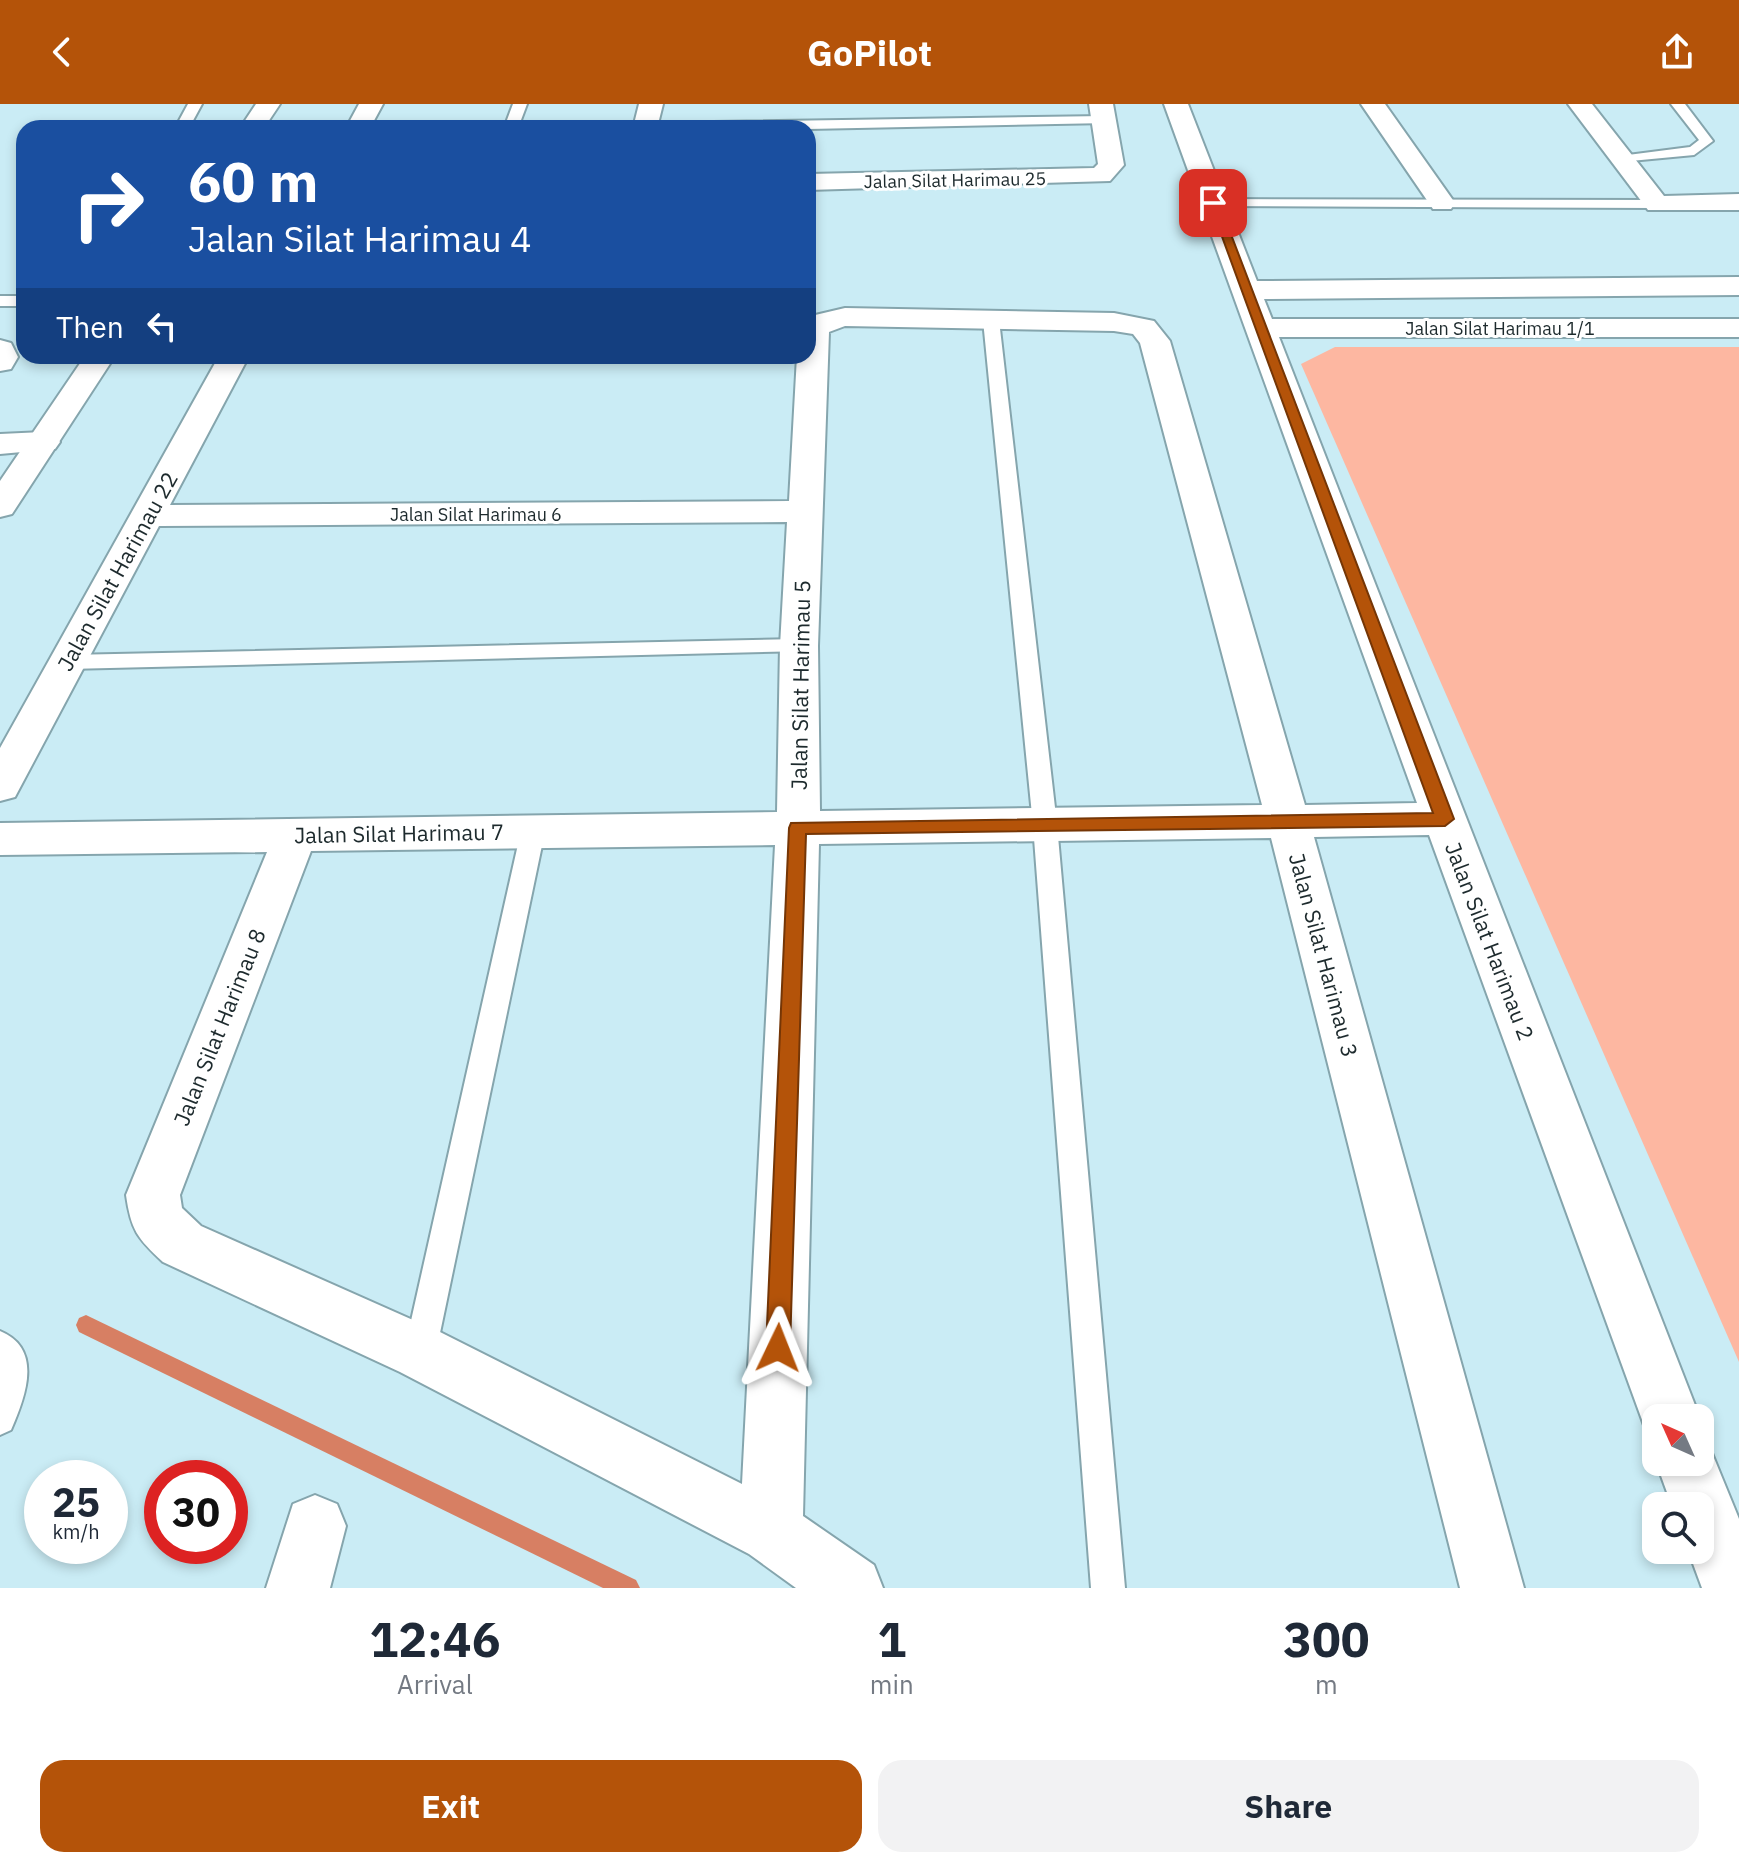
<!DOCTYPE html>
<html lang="en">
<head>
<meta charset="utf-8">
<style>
  body { margin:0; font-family:"IBM Plex Sans",sans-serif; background:#f2f2f3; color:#1f2937; height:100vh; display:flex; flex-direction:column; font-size:30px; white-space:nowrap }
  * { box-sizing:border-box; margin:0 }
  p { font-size:26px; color:#747a83 }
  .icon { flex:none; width:44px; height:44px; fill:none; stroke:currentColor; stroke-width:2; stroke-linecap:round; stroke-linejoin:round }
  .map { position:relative; height:1484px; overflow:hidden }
  .side { display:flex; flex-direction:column; background:#fff; flex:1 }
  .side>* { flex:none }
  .hud { position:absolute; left:16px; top:16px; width:800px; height:244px; border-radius:24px; box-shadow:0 4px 12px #0003; background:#1a4fa0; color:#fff; overflow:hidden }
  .needle { width:52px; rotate:315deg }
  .tools { position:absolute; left:1642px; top:1300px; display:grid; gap:16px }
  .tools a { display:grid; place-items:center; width:72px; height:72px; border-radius:16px; background:#fff; box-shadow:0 4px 12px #0003; font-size:40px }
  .speed { position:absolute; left:24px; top:1356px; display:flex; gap:16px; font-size:40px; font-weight:700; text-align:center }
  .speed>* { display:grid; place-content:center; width:104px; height:104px; border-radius:50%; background:#fff; box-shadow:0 4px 12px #0003; line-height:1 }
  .speed small { font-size:20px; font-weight:400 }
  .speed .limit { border:12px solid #d22; background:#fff; color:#111 }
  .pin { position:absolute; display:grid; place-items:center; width:68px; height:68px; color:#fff; margin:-34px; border-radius:16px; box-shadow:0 4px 12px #0006 }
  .me { position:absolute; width:88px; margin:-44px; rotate:2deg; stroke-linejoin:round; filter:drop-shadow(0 0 6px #0008) }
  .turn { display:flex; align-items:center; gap:28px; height:168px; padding:0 40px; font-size:36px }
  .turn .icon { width:104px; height:104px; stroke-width:2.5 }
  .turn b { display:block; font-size:56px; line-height:68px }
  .then { display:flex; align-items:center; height:76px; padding:0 40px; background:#0003; gap:16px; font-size:30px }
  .eta { display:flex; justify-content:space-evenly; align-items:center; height:136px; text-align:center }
  .eta b { font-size:48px; font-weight:700; line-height:56px }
  .cta { display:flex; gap:16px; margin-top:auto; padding:16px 40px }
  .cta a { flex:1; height:92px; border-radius:24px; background:#b45309; color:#fff; font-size:32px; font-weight:700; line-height:92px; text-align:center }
  .cta a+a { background:#f2f2f3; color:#1f2937 }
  header { display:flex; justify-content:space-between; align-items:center; height:104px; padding:0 40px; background:#b45309; color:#fff; font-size:36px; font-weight:700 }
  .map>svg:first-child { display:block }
</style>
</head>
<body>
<header><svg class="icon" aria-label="back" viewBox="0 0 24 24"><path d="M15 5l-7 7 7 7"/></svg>GoPilot<svg class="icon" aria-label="share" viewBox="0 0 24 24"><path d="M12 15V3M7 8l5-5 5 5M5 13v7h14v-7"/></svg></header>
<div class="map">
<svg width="1739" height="1484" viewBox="0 0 1739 1484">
  <rect width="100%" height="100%" fill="#caecf5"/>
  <path fill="#fdb7a1" d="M1335,243h404v1015l-438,-998z"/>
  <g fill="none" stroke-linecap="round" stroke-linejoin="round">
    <path fill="#d77f63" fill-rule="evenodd" d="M86,1211l550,265 4,8h-37l-524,-256 -3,-7 3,-7z"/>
    <g stroke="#85a5ad" stroke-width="4">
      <path id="lane" d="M188,0h14l-13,24h-14z
        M513,0h14l-9,24h-14z
        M1671,0h14l28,37 -19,14 -74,7v-6l70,-9 9,-7z
        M1104,12l5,1v6l-301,6 -169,-2 7,-4z
        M1213,95l444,1 7,4 -7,4 -449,-2v-6z
        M0,192h24v10h-24z
        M991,211l8,5 58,505 68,763h-34l-58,-763 -50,-505z
        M799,535l7,2 4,5 -4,5 -738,18 -8,-2 -3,-5 3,-5 8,-2z
        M533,718l8,3 4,6 -109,521 -5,11 -11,5 -11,-5 -5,-11 117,-521 4,-6z
        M0,1227c44,18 25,67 11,99l-11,5z"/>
    </g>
    <g stroke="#85a5ad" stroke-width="4">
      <path id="street" d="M359,0h24l-13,24h-24z
        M639,0h24l-6,24h-24z
        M1089,0h24l11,61 -14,16 -302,9v-16l286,-6 4,-4z
        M1164,0h24l69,177 482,-4v18l-475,4 8,20h467v18h-460l421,1081h-44v24l-7,-3 -220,-604 -115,2 210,751h-64l-189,-750 -452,6 -16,672 71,49 9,23h-87l-47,-34 -349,-182 -237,-110c-26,-24 -32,-32 -37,-67l141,-343 -267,3v-32l777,-11 3,-166 7,-124 -628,4 -144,271 -15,4v-53l219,-392h30l-79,149 619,-4 8,-145h11v-36l3,-4 34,-8 269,5 40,8 16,20 135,464 112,-2zM845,222l269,5 19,3 7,9 122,462 -442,6 -2,-165 11,-314zM775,741l-33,639 -302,-152 -239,-106 -19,-18 -2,-13 131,-344z
        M1361,0h24l70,99 -4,6h-18z
        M1568,0h24l72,92 75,-2v16h-91z
        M0,236l11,3 7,14 -7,12 -11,2z
        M43,328l12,3 5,7 -5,7 -55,5v-20z
        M1700,1333l7,4 32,78v69h-37l-14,-38h12v-44h-28l-16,-44h44z
        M315,1391l22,9 9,22 -16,62h-64l27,-84z"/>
    </g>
    <g stroke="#85a5ad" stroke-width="4">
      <path id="secondary" d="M256,0h24l-16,24h-24z
        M85,252h30l-103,158 -12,3v-36z"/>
    </g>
    <use href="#lane" fill="#fff" fill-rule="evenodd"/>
    <use href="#street" fill="#fff" fill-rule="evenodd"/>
    <use href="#secondary" fill="#fff" fill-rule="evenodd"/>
  </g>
  <path fill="#b45309" stroke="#753606" stroke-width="2" d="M1209,97l10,2 235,616 -9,7 -639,8 -16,514 -4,8 -8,4 -9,-4 -3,-8 23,-520 2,-5 642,-10z"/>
  <g text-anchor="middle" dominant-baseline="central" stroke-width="6" stroke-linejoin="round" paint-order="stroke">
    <g font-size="18" fill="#1d2a2d" stroke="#fff">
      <text transform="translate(955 76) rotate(-1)">Jalan Silat Harimau 25</text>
      <text x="1500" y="224">Jalan Silat Harimau 1/1</text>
      <text x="476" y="410">Jalan Silat Harimau 6</text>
    </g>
    <g font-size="22" fill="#1d2a2d" stroke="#fff">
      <text transform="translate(117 467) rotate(-61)">Jalan Silat Harimau 22</text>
      <text transform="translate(800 581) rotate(-89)">Jalan Silat Harimau 5</text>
      <text transform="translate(399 729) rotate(-1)">Jalan Silat Harimau 7</text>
      <text transform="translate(1490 837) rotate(69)">Jalan Silat Harimau 2</text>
      <text transform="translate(1324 851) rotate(75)">Jalan Silat Harimau 3</text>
      <text transform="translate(219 923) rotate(-68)">Jalan Silat Harimau 8</text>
    </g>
  </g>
</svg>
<div class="tools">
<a><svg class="needle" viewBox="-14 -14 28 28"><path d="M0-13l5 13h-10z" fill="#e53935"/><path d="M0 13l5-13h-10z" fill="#747a83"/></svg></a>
<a><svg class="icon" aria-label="search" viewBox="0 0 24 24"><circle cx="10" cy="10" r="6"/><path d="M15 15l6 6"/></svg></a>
</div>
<div class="speed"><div>25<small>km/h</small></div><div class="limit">30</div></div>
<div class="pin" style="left:1213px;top:99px;background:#d93025"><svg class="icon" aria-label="arrive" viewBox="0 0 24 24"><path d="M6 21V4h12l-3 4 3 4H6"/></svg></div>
<svg class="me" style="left:778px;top:1244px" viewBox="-20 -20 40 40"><path d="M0-17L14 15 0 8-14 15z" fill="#b45309" stroke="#fff" stroke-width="4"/></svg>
<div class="hud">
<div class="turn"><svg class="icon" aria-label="right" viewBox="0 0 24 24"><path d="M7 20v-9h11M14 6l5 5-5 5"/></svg><div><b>60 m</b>Jalan Silat Harimau 4</div></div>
<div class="then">Then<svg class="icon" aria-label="left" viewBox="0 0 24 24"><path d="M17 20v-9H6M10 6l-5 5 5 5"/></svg></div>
</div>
</div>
<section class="side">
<div class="eta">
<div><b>12:46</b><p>Arrival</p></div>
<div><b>1</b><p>min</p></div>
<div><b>300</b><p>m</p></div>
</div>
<div class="cta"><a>Exit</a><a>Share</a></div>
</section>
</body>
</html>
